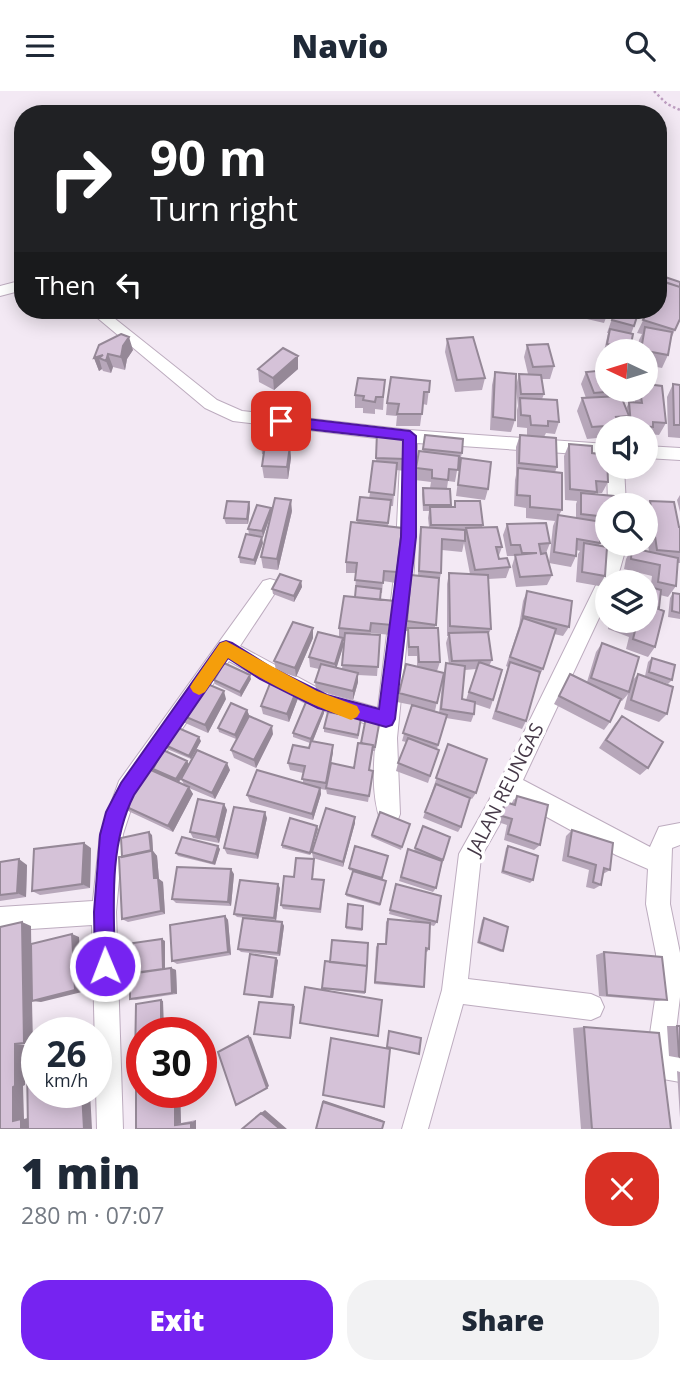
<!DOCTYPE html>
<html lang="en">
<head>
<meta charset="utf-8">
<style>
  body { margin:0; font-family:"Open Sans",sans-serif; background:#f2f2f3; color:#1f2937; height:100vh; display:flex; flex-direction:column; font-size:26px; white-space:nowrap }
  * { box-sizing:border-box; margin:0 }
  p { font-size:23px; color:#747a83 }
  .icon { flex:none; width:38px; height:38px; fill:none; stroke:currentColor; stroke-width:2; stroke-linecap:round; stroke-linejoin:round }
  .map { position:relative; height:1038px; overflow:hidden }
  .sheet { display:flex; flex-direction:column; background:#fff; flex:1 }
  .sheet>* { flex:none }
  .banner { position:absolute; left:14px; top:14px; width:653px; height:214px; border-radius:28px; box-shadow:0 4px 18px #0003; background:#202124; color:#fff; overflow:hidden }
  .needle { width:46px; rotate:274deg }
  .tools { position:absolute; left:595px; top:248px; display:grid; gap:14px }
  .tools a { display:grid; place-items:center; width:63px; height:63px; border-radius:50%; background:#fff; box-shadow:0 4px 18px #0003; font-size:35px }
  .speed { position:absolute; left:21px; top:926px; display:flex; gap:14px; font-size:35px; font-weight:700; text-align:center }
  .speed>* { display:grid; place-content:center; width:91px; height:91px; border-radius:50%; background:#fff; box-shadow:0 4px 18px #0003; line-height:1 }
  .speed small { font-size:18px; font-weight:400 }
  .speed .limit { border:10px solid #d22; background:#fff; color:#111 }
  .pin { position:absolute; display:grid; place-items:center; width:60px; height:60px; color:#fff; margin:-30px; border-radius:14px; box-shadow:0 4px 10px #0006 }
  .me { position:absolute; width:77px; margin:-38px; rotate:359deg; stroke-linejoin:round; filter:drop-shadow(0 0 5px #0008) }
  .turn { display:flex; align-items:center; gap:24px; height:147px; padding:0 21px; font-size:32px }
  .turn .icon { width:91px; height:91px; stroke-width:2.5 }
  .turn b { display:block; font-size:49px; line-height:60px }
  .then { display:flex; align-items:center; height:66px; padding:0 21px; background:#0003; gap:14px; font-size:26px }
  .round { display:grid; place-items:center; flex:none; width:74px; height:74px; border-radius:28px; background:#f2f2f3 }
  .overview { display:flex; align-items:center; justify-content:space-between; height:119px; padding:0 21px }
  h1 { font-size:42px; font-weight:800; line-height:52px }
  .button { display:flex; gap:14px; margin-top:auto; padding:14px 21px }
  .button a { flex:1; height:80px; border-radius:28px; background:#7623f1; color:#fff; font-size:28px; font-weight:800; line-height:80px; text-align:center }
  .button a+a { background:#f2f2f3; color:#1f2937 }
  header { display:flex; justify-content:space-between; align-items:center; height:91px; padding:0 21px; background:#fff; font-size:32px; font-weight:800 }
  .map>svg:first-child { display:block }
</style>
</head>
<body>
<header><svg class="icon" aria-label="menu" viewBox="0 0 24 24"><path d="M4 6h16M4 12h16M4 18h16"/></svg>Navio<svg class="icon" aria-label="search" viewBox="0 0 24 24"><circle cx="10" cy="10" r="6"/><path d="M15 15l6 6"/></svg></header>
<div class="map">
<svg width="680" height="1038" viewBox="0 0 680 1038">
  <rect width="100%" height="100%" fill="#f3e9f4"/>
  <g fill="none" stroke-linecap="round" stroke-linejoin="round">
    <g stroke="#bdacbf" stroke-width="2">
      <path id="street" d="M23,189v10l-23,6v-10z
        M88,219h16l113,90 25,11 167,19 198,14v12l-190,-13 -3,125 -17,170 3,76 -3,8 -8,3 -8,-3c-11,-28 -7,-66 -4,-95l-62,-19 -86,-47 -94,136 -12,37 -7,78 7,217h-26l-5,-204 -92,6v-24l93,-6 7,-67 19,-53 144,-200 7,-2 7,2 2,6 -39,59 89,48 49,14 17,-140 6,-127 -168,-20 -28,-13z
        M646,355l34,2v12l-34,-2z
        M607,374l17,2 2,39h-18z
        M609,453h18l-11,39h-9v18l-84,179 127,67 9,-20 21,-4v22l-8,3 -2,56 10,49v44l-7,58 7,1v26l-17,-3 -5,2 -9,-4 -4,-9 12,-82 -1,-32 -10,-50 2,-35 -32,-14 -102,-56 -33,58 -13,122 123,15 9,4 4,9 -4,9 -9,4 -128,-16 -35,125h-26l40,-139 17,-136 43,-77 99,-202z"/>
    </g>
    <path stroke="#bd9ec0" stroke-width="2.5" stroke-dasharray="2.5 2.5" stroke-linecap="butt" d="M654,0l13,13 13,6"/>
    <use href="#street" fill="#fff" fill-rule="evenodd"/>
  </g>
  <path fill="#b7a7ba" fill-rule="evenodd" d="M590,219h19l-5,13 -17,-4z
    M615,219l19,16 -3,8 -2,18h-20l-5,-1 4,-18h-1z
    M648,219l32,9 -10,22 -2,14 -6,13 -16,-3v-13h-9l2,-12 3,-6 -5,-1z
    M447,248l38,39 -3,12 -27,2 -10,-40z
    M99,254l34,5 -6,9 -2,11 -12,-3 -2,6 -8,-2 -1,-2 -3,2 -5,-13z
    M527,254l27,21 -4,13h-9l3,15 -2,5 17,23 -4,12 -9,-1 -2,4 13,30 -2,5 7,38 -3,5 17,3v-14l1,-3 -12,-1 -1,-44 5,-12 23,9 16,29 -6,11h-6l-1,1 12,12v23l-6,-1 -1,15 -1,3 6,30 -6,10 -23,-4 2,-28 2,-3 -4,-1v6l-5,11 -22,-4 4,-37 2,-5 -29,-3v-10l-12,-2 1,-26 1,-5v-28l4,-12 7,1v-8l-10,-1v-17l1,-4 -2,-18 -1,32 -4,12 -21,-2 2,-45 3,-13 21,14 3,-12h9l-4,-17z
    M298,265v13l-24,21 -15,-8 -1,-13z
    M586,281l42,18 -5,11 3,8 3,-7h6l-1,-6 3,-6h9l20,33 -7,12 -10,-1 -2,5h-1v-10h-21v-4l-2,3 -16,1v8l-20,2 -10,-28 5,-13h4l-5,-14z
    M385,289l-2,30 -8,-1v5l-12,-1v-5h-8v-13z
    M430,290l-3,24 -4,-1 -3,22h-24l1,-10 -11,-1 1,-12z
    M673,293l7,1v53l-12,-1 -1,-40z
    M290,327l1,13 -2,15 2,12 -3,21 -24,-1 -2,-12 2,-12h-2l-1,-12z
    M377,341l29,27 -1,12 -9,-1 -3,36h-3l-2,20 14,2 -6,55 -13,-2 -1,12h-1l-1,7 15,1 -4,34 -20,-2 -1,2h10l-3,41 -19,-1v7l-5,18 -37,-10 -1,-8 4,-13 -9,-2 -1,-10 30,-20v-9l16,-31 1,-24h-10v-11l11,-39 3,-26 9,1 7,-36zM341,547h4l-3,31 -6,-1 7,-21z
    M425,344l37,18 -3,12h-1l-3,17 -7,-1 -1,7 4,19h3l1,-6 28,24 -1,2 20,20 -4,11 12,9 -4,11 -18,1 3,50 -3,6 4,25 -3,6 4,34 -3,9 -15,-5 -1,10 -3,8 -25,-4 -9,31 2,1 -11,33 -32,-12 2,-8 8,-21 -4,-1 10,-36 -15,-3 2,-9 18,-27v-10h-9l-1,-19 1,-6h-3l4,-45 2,-11 7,1 1,-38 2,-11h8l-1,-9 1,-7h-6l-1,-17 1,-6h7l1,-6 -16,-2 4,-29 4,1zM464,452l6,31 -21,-1 -2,11v52h1l-2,7 3,21 -3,-1 -2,10 -7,-2 3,-9 -5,-34 4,-45 2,-10 1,-23 20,2zM476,578l-10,31 -4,-1 3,-29zM443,583l-4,39 -17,-5 13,3z
    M461,367l27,31 -3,11 -29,-4z
    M680,404v17l-3,-12z
    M650,410l30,26v36h-2l-2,23 -8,11 -8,-2 -5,52 -7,10 -22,-8 3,-12 -21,-8 2,-8h36l6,-45 -28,-7 2,-10 6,-11 17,4 -3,-24v-20z
    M249,411l1,6 -2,16h-22l-2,-6z
    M271,417v6l-8,23 -14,-3 -1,-5z
    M292,420l-14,59 -15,-2 -2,-11z
    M507,433l43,19 -4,10 6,22 -5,10 -31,2 -4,-21 3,-10h-8l-4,-21z
    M263,452l-8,22 -15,-2 -1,-6z
    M301,490l1,6 -8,15 -21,-8 -1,-5z
    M527,500l42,36 -6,9 -9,-2 -11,35 -5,9 -12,43 -4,8 -30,-10 16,-52 -2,-1 13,-40 4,-25z
    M673,502l7,1v25l-12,-2 2,-19z
    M313,547l-17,39 -20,-7 -2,-9z
    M602,552l30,38 6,-7 29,40 -8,8 -35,-13 4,-15 -6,7 -2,-1 -10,22 -6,8 -50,-26 16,-30 17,8 9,-30z
    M652,567l20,22 -4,4 -23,-8 3,-14z
    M251,588l-10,18 -26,-13 -1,-4z
    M299,593l1,9 -11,29 -26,-8 -2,-8z
    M226,608l-18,34 -25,-11 -4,-8z
    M324,618v4l-11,28 20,11 -2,13 23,3 7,-25 19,-24 -5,32h-2l-4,19 4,1 -5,31 -41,-8 -1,-5v1l-5,-1v5l-8,26 -63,-18 -3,-7 56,-12v-10l-13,-3 -2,-7 21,-15 1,-5 -17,-6v-4z
    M247,619l2,5 -13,24 -17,-7 -1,-4z
    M622,625l26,52 -8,7 -41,-27 16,-24z
    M361,627l-3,21 -34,-7v-4z
    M273,643l-17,34 -22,-10 -3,-8z
    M201,650l-10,18 -24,-10 -2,-4z
    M448,653l28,49 -4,6 -2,-1 -9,29 -3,5 -35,-14z
    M189,673l-10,19 6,3 -4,-7 49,-9 -15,29 -26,-11 4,6 -20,38 -47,-22 -6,-6 35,-32 -2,-3z
    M517,705l23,49 -6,5 -30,-10 3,-15 -9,-3 3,-13 4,-7 7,2z
    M224,713l3,6 -8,33 -26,-5 -3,-6z
    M355,726v6l-12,44 -30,-9 -1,-6z
    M267,727l-9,41 -31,-5 -3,-6z
    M410,733l-9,26 -30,-13 1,-2z
    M423,735l20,34 -7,28 -3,4 -34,-11 9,-32 6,2z
    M318,738l-8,26 -28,-7v-3z
    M572,739l38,40 -7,4 -2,11 -7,4 -8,-2 3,-17 -27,-9 4,-25z
    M152,744l1,16 4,5 2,23 4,3 2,32 -37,8 -6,-3v-62z
    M508,755l25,34 -3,3 -29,-10 5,-25z
    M91,757l-1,40 -50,7 -8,-4z
    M220,758l-5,16 -37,-9 -2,-3z
    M388,765l-6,23 4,2 -6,25 -34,-10 7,-25 -4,-1v-2z
    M314,768l-1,20 11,5 -3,29 -38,-4 -2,-4 13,-28z
    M0,771l27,3 -1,32 -26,4z
    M234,783l-3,32 -55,-3 -4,-4z
    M396,793l41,38 -3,4 -4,-1 -1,24 -2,3 -2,-1 -1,36 -2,1 -48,-4 2,-37 2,-3h7l1,-22 2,-3 31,3 -30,-8z
    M280,797l-4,33 -39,-4 -3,-3z
    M348,813l15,2 -1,25 -16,-2z
    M225,825l3,4 3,35 -54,9 -5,-3z
    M484,827l19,33 -2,1 -24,-9 5,-23z
    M282,831l2,4 -4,30 -39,-4 -3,-3z
    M165,850v28l6,-1 5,2 1,24 -41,6 -6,-1 3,-26z
    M604,861l63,48 -10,1 -58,-5 -3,-41z
    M278,869l-5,38 -26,-3 -3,-1z
    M322,897l43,4v2l-42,-5z
    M667,935h13v32l-11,-2z
    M584,936l87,102h-90l-8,-101z
    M677,980l3,1v46z
    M142,1001h38l1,31 15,-3v9h-60z"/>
  <path fill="#958897" d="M129,246l4,13 -6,9 -2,11 -4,-13 2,-11z
    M108,263l5,13 -2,6 -5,-12z
    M103,264l-4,3 3,11 -3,2 -5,-13z
    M298,265v13l-24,21 -1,-12z
    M290,327l1,13 -3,24 -1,-12z
    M290,355l1,12 -3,21 -1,-12z
    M291,409l1,11 -14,59 -1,-11z
    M249,411l1,6 -2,16 -1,-5z
    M271,417v6l-8,23 -1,-6z
    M262,446l1,6 -8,22 -1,-5z
    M301,490l1,6 -8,15v-6z
    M313,537v10l-17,39 -1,-9z
    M343,547v9l-8,26v-9z
    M358,582v9l-5,18v-9z
    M250,584l1,4 -10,18 -1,-5z
    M299,593l1,9 -11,29 -2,-8z
    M224,600l2,8 -18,34 -3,-8z
    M324,618v4l-12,30 -1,-4z
    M247,619l2,5 -13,24 -1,-4z
    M272,635l1,8 -17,34 -2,-8z
    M199,646l2,4 -10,18 -2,-3z
    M333,654v7l-7,38v-7z
    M187,670l2,3 -11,19 -2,-4z
    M227,672l3,7 -15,29 -3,-6z
    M189,696l4,7 -20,38 -5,-6z
    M320,697l1,6 -8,26 -1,-6z
    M224,713l3,6 -8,33 -3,-6z
    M265,721l2,6 -9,41 -2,-5z
    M355,726v6l-12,44v-5z
    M317,735l1,3 -8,26v-2z
    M149,741l3,3 1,16 4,5 2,23 4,3 2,32 -4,-3 -36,-49z
    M84,752l7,5 -1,40 -8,-4z
    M218,755l2,3 -5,16 -2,-2z
    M19,768l8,6 -1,32 -9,-4z
    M231,778l3,5 -3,32 -3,-4z
    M278,793l2,4 -4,33 -2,-3z
    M225,825l3,4 3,35 -3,-3z
    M22,831l9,4 1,74 40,-66 7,3 3,55 -41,10 -9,-1 1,42h-9z
    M282,831l2,4 -4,30 -2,-3z
    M162,848l3,2v31l-2,-2z
    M276,867l2,2 -5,38 -2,-1z
    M171,877l5,2 1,24 -5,-1z
    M161,909l2,1 1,27 -3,-1z
    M293,914l2,1 -4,32h-1z
    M248,945l3,1 18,49 -2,2z
    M15,953l10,1v40l-2,1 1,33 7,-2v12h-10l-8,-8v-34z
    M82,1001h8l2,37h-8z
    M175,1001h5l1,31 -6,2z
    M323,1009l59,20 2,2 -61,-20z
    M265,1019l22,19h-7l-19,-16z
    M196,1029v9h-5v-6z"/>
  <path fill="#d5c2d8" stroke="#958897" stroke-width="2" d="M665,186l15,5v5l-18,-6z
    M661,190l19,6v32l-5,11 -32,-10 5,-10h10v-22z
    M591,219h18l-2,7 -17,-4z
    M616,219h23l-5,16 -22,-6z
    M645,236l27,5 -4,23 -27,-5z
    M610,238l23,5 -3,15 -23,-5z
    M121,243l8,3 -6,9 -2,11 -13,-3 -2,7 -7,-3 4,-3 -9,3 5,-13z
    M473,246l12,41 -28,2 -10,-41z
    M548,253l6,22 -21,1 -6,-22z
    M283,257l15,8 -25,22 -15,-9z
    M607,279v20h21l-34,3 -8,-21z
    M495,281l21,2 -1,46 -22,-3z
    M519,283l22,1 3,19h-23z
    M391,286l39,4 -1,11h-5l-2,22h-25l2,-10 -12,-1z
    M358,287l27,2 -2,17h-7l-1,5 -12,-2 1,-4 -9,-1z
    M646,293l16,2 4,37 -13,-1v5l-22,-2 -2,-23 13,1 -2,-13h6z
    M673,293l7,1v40h-6z
    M621,305l8,20 -13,1 3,8 -27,2 -10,-29z
    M520,307l37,2 2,22 -11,-1v5l-17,-1 -1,-9 -9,-1z
    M264,326l26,1 -3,25 -26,-1z
    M377,341l29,1v26l-30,-1z
    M425,344l38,4 -1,14 -39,-4z
    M520,344l36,3 1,29 -38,-4z
    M569,353l23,2v7l15,2 1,27 -12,-1 1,11 -27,-3z
    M265,354l25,1 -3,21 -25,-1z
    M419,360l40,5 -1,14 -9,-1 -1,11 -16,-2v-8l-16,-2z
    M461,367l30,4 -3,27 -30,-4z
    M373,370l24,2 -3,32 -25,-3z
    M518,377l44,5v37l-32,-3v-11l-13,-1z
    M423,397l27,1 1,16h-27z
    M581,402l33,3v10h-7v11l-26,-3z
    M360,406l31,3 -3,23 -31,-3z
    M275,407l16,2 -14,59 -16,-2z
    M227,410l22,1 -2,17 -23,-1z
    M455,410h25l3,24h-52l-1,-18h25z
    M650,410l24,1 5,25h1v25l-23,-2z
    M257,414l14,3 -9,23 -14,-2z
    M558,424l44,7 -2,21 -23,-4 -1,17 -22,-4z
    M351,431l51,6 -5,44 -13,-1 -1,12 -28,-3 2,-17 -11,-1z
    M546,432l4,20 -11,1 2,10 5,-1 6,22 -32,2 -5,-22 22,-2h-15l-2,-8h-9l-4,-21z
    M421,436l44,3v11l-23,-2 -1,34 -22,-2z
    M497,436l5,20h-6l3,12 8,-1 3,9 -35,3 -9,-42z
    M246,443l16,3 -8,23 -15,-3z
    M584,452l23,4 -2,29 -23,-4z
    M632,457l46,10 -2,28 -18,-4 2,-17 -29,-6z
    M449,482l39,2 3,54 -41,-3z
    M280,483l21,7 -7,15 -22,-7z
    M411,484l28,3 -3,47 -29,-4z
    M356,495l25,3 -1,11 -25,-3z
    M646,495l15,4 -2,18 -13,-4z
    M527,500l45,10 -3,26 -46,-11z
    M673,502l7,1v19l-8,-2z
    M344,505l51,5 -3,24 -21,-2 -1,8 -31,-3z
    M646,513l18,7 -9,36 -22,-8 3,-12 -17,-6h27z
    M523,527l33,11 -13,40 -33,-12z
    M293,531l20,6 -18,40 -21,-7z
    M408,537h30l2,34h-21l-1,-15h-9z
    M318,541l25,6 -8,26 -26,-7z
    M488,541l4,28 -40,1 -3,-28z
    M345,542l35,2 -2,32 -36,-2z
    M602,552l37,14 -10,35 -38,-14z
    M652,567l23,7 -3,15 -23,-8z
    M479,571l23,8 -9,30 -24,-8z
    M510,571l30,10 -14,49 -30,-10z
    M224,572l26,12 -10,17 -26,-12z
    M446,572l19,3 -3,33 13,3 -1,12 -33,-5z
    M321,573l37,9 -5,18 -38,-9z
    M406,573l38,9 -7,30 -38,-10z
    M570,583l51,25 -11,23 -51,-26z
    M638,583l35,13 -6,27 -36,-14z
    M273,585l26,8 -12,30 -26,-8z
    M198,589l26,11 -19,34 -26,-11z
    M306,611l18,7 -13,30 -18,-6z
    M231,612l16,7 -12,25 -17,-7z
    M412,614l35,10 -9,30 -35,-12z
    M328,621l33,6 -3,17 -34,-7z
    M249,625l23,10 -18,34 -23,-10z
    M622,625l41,26 -15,26 -42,-28z
    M366,626l14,2 -5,28h-2v-2l-12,-2z
    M176,636l23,10 -10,19 -24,-11z
    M408,647l31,12 -9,26 -32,-13z
    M311,650l22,4 -7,38 -24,-4 3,-13 -17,-3 5,-18 16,3z
    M358,652l15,2 -4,25 4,1 -4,25 -43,-8 5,-25 23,5z
    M448,653l39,15 -11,34 -40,-15z
    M163,659l24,11 -11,18 -23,-10z
    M197,659l30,13 -15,30 -31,-14z
    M142,675l47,21 -21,39 -48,-22z
    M257,679l63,18 -8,26 -65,-19z
    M436,693l34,14 -9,29 -36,-15z
    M517,705l31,9 -8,40 -32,-11 4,-15 -10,-3 3,-14 10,3z
    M198,708l26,5 -8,33 -26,-5z
    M234,716l31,5 -9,42 -32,-6z
    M326,717l29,9 -12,45 -31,-10z
    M380,721l30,12 -8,23 -30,-12z
    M290,727l27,8 -7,27 -28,-8z
    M423,735l27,11 -7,23 -28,-12z
    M572,739l41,13 -3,27 -6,-2 -3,17 -8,-3 3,-17 -28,-9z
    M149,741l2,19 -29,6 -1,-19z
    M182,746l36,9 -5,17 -37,-10z
    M84,752l-2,41 -50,7 2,-42z
    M355,755l33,10 -6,22 -33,-10z
    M508,755l30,10 -5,24 -30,-9z
    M408,758l34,12 -6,27 -35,-11z
    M152,759l2,28h4l3,33 -39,8 -3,-62z
    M296,767l18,1 -2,20 12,1 -4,29 -39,-4 3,-29 10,1z
    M19,768l-2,34 -17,2v-33z
    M177,776l54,2 -3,33 -56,-3z
    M353,780l33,10 -6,23 -34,-10z
    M240,789l38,4 -4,34 -40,-4z
    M396,793l45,12 -4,26 -47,-12z
    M348,813l15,2 -1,23 -16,-2z
    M225,825l3,36 -56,9 -2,-36z
    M243,827l39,4 -4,31 -40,-4z
    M484,827l24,9 -5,24 -24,-9z
    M388,828l42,4 -1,26 -3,-1 -2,39 -49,-5 3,-38h8z
    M22,831l2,121 -9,1v42l-2,1v34l8,-2v10h-21v-202z
    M72,843l3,56 -43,11 -1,-57z
    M162,848l1,30 -30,4v-30z
    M332,849l36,3 -1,23 -37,-4z
    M604,861l58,5 5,43 -60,-5z
    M250,863l26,4 -5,39 -27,-3z
    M325,870l42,5 -2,26 -43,-4z
    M171,877l1,25 -42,6v-25z
    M305,896l77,13 -4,36 -78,-13z
    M161,909v27h4v6h-23v27l-7,1 1,-57z
    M259,911l34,3 -3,33 -36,-4z
    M677,935h3v31l-1,-1z
    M584,936l75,6 12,96h-79z
    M389,940l32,7 -2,16 -32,-7z
    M248,945l19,52 -31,17 -18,-53z
    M331,947l59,11 -6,58 -61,-12z
    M37,974v27h45l2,37h-56l-1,-62z
    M136,989h6v12h33v33l16,-2v6h-55z
    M323,1011l61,20 -2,7h-66z
    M261,1022l19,16h-38z"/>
  <path fill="#7623f1" stroke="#4d179d" stroke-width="2" d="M281,325l129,15 6,5v101l-21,182 -3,6 -6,2 -68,-19 -58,-29 -32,-21 -94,137c-26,51 -20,115 -19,171l-2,7 -8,3 -7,-3 -3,-7 -1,-54 6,-77 6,-23 15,-29 99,-140 6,-2 6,2 40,25 55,27 52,14 22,-172 2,-97 -122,-14 -7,-5z"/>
  <path fill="#f59e0b" d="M226,550l91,50 40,15 3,6 -3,5 -6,3c-44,-17 -83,-36 -123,-62l-23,34 -6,3 -6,-3 -3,-5 3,-5 27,-39z"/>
  <g text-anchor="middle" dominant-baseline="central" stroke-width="7" stroke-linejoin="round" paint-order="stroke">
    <g font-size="19" fill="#453847" stroke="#fff">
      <text transform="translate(505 698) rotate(-63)">JALAN REUNGAS</text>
    </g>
  </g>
</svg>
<div class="tools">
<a><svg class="needle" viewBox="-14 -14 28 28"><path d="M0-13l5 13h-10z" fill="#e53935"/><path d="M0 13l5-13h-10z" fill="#747a83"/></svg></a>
<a><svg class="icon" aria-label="sound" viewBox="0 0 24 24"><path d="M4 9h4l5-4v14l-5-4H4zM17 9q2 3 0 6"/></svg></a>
<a><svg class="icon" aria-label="search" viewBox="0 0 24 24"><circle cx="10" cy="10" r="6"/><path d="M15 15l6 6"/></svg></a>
<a><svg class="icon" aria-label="layers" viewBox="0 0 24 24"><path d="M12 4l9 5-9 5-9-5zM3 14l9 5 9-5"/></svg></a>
</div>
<div class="speed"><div>26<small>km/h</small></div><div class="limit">30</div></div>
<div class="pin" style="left:281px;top:330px;background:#d93025"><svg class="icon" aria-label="arrive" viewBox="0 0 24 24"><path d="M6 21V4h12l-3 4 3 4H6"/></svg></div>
<svg class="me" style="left:105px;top:875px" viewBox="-20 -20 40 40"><circle r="17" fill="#7623f1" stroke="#fff" stroke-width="3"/><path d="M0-11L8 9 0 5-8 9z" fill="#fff"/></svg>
<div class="banner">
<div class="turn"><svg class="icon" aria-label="right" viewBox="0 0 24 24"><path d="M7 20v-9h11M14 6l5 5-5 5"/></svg><div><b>90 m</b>Turn right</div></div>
<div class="then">Then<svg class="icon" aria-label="left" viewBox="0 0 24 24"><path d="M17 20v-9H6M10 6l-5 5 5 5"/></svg></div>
</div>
</div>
<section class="sheet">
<div class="overview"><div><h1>1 min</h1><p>280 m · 07:07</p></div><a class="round" style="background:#d93025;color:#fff"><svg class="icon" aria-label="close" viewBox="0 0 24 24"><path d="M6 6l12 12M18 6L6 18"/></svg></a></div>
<div class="button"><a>Exit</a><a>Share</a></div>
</section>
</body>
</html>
